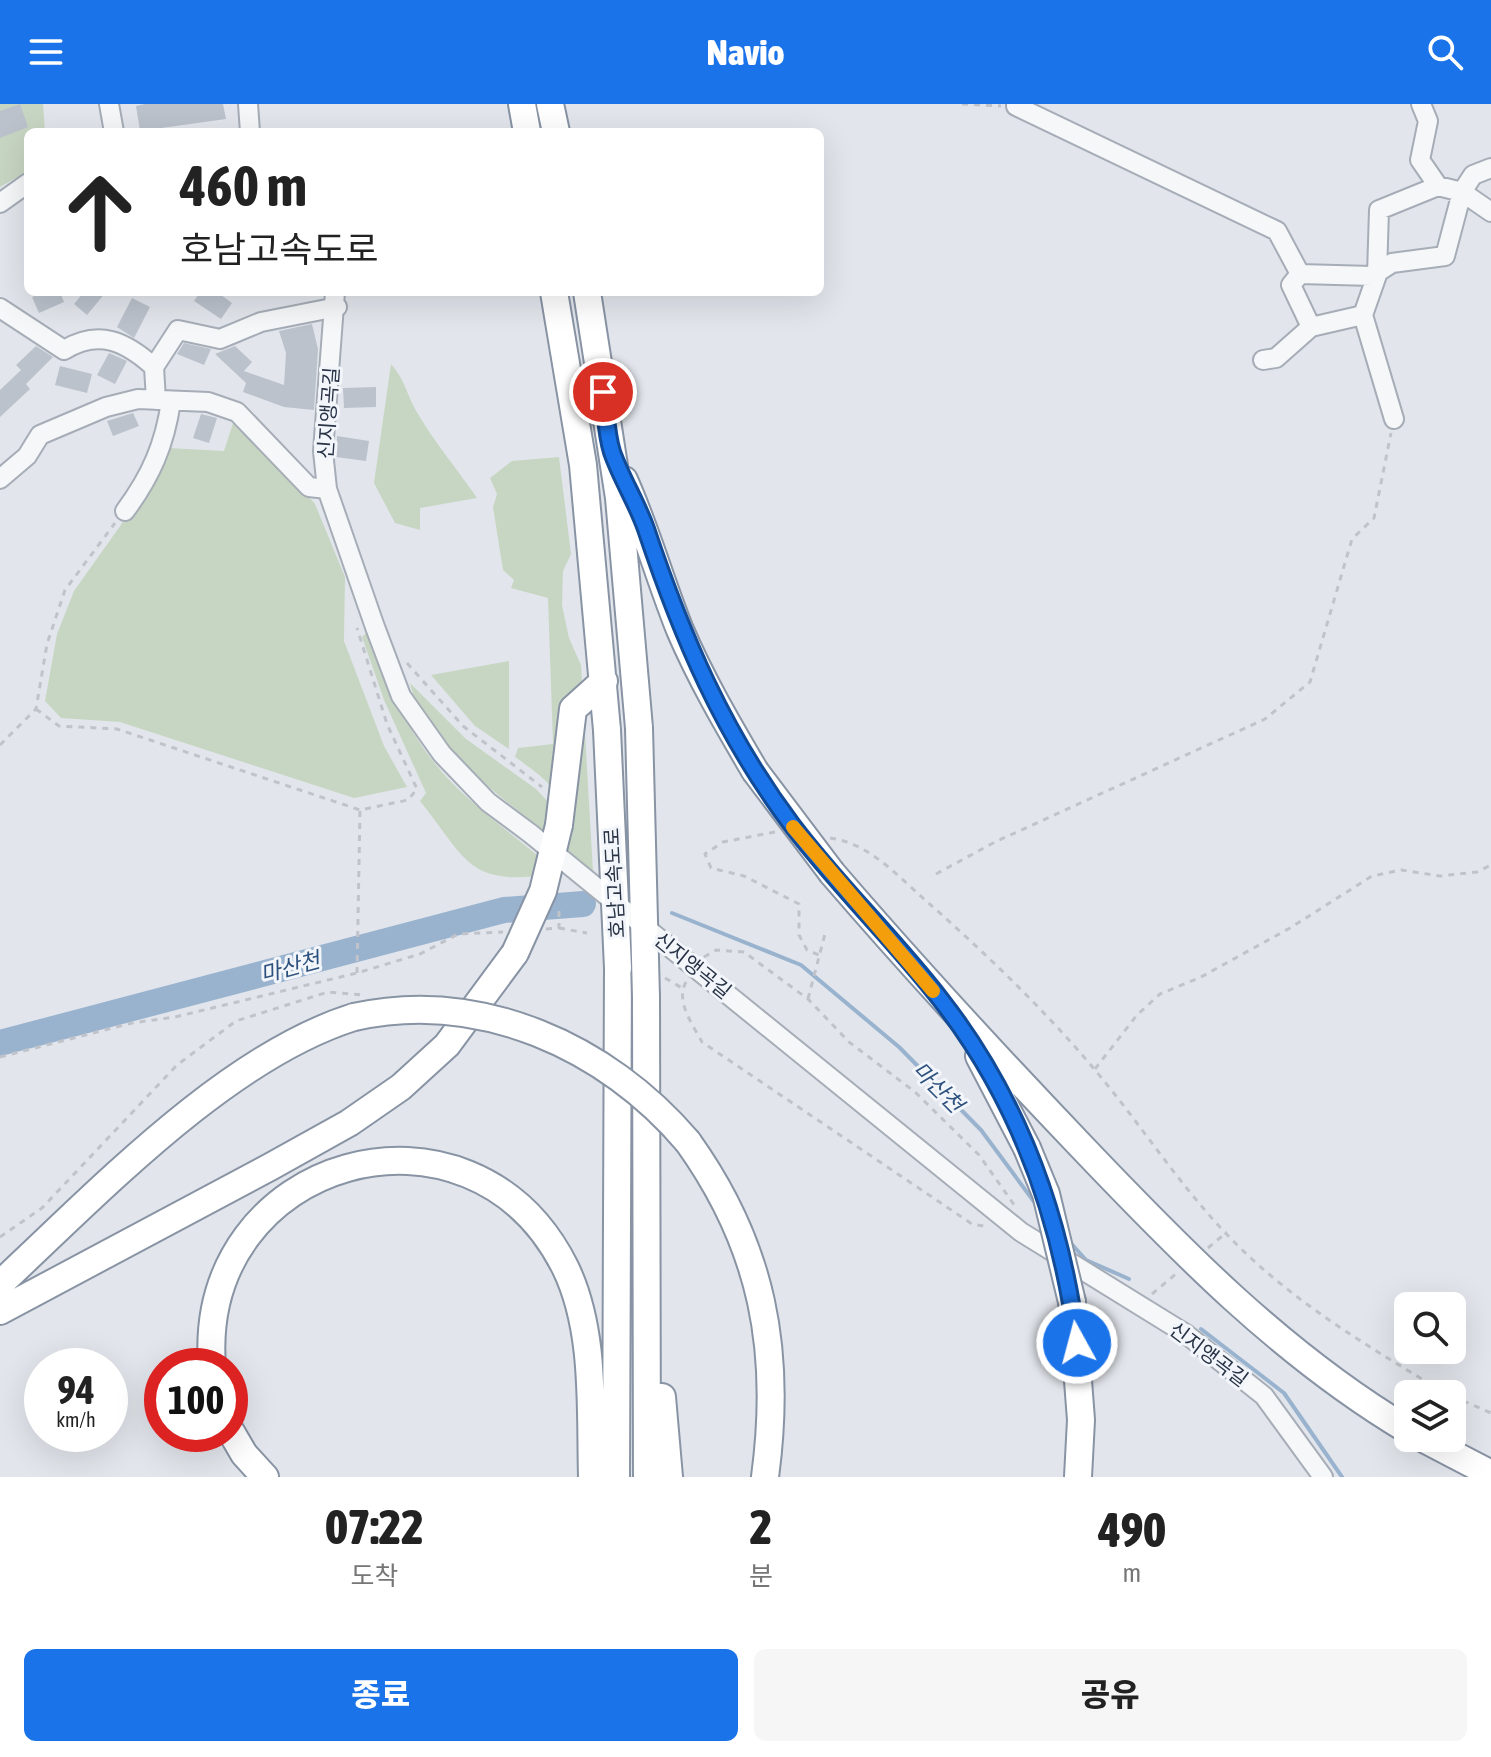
<!DOCTYPE html>
<html lang="ko">
<head>
<meta charset="utf-8">
<style>
  body { margin:0; font-family:"Asap Condensed","Noto Sans KR",sans-serif; background:#f6f6f6; color:#222; height:100vh; display:flex; flex-direction:column; font-size:30px; white-space:nowrap }
  * { box-sizing:border-box; margin:0 }
  p { font-size:26px; color:#767676 }
  .icon { flex:none; width:44px; height:44px; fill:none; stroke:currentColor; stroke-width:2; stroke-linecap:round; stroke-linejoin:round }
  .map { position:relative; height:1373px; overflow:hidden }
  .panel { display:flex; flex-direction:column; background:#fff; flex:1 }
  .panel>* { flex:none }
  .hud { position:absolute; left:24px; top:24px; width:800px; height:168px; border-radius:12px; box-shadow:0 8px 32px #0002; background:#fff; color:#222; overflow:hidden }
  .fabs { position:absolute; left:1394px; top:1188px; display:grid; gap:16px }
  .fabs a { display:grid; place-items:center; width:72px; height:72px; border-radius:12px; background:#fff; box-shadow:0 8px 32px #0002; font-size:40px }
  .speed { position:absolute; left:24px; top:1244px; display:flex; gap:16px; font-size:40px; font-weight:700; text-align:center }
  .speed>* { display:grid; place-content:center; width:104px; height:104px; border-radius:50%; background:#fff; box-shadow:0 8px 32px #0002; line-height:1 }
  .speed small { font-size:20px; font-weight:400 }
  .speed .limit { border:12px solid #d22; background:#fff; color:#111 }
  .pin { position:absolute; display:grid; place-items:center; width:68px; height:68px; color:#fff; margin:-34px; border:4px solid #fff; border-radius:50%; box-shadow:0 2px 8px #0007 }
  .me { position:absolute; width:88px; margin:-44px; rotate:353deg; stroke-linejoin:round; filter:drop-shadow(0 0 6px #0008) }
  .turn { display:flex; align-items:center; gap:28px; height:168px; padding:0 24px; font-size:36px }
  .turn .icon { width:104px; height:104px; stroke-width:2.5 }
  .turn b { display:block; font-size:56px; line-height:68px }
  .eta { display:flex; justify-content:space-evenly; align-items:center; height:136px; text-align:center }
  .eta b { font-size:48px; font-weight:800; line-height:56px }
  .action { display:flex; gap:16px; margin-top:auto; padding:16px 24px }
  .action a { flex:1; height:92px; border-radius:12px; background:#1a73e8; color:#fff; font-size:32px; font-weight:800; line-height:92px; text-align:center }
  .action a+a { background:#f6f6f6; color:#222 }
  header { display:flex; justify-content:space-between; align-items:center; height:104px; padding:0 24px; background:#1a73e8; color:#fff; font-size:36px; font-weight:800 }
  .map>svg:first-child { display:block }
</style>
</head>
<body>
<header><svg class="icon" aria-label="menu" viewBox="0 0 24 24"><path d="M4 6h16M4 12h16M4 18h16"/></svg>Navio<svg class="icon" aria-label="search" viewBox="0 0 24 24"><circle cx="10" cy="10" r="6"/><path d="M15 15l6 6"/></svg></header>
<div class="map">
<svg width="1491" height="1373" viewBox="0 0 1491 1373">
  <rect width="100%" height="100%" fill="#e2e6ec"/>
  <path fill="#c7d6c2" d="M0,0h43l2,28h-17v39l-28,16z
    M391,260c15,17 15,30 27,50 17,29 40,56 59,84l-57,10v22l-25,-7 -21,-40z
    M234,316l33,28 48,56 30,73 -1,64 40,105 23,41 -53,11 -234,-76 -59,-4 -16,-17 12,-67 17,-43 78,-110 17,-33 55,3z
    M559,353l12,97 -8,17 -1,34 7,33 12,27 12,206 -25,-20c-6,-56 -6,-61 -53,-94l3,-9 35,-4 -5,-146 -37,-10 3,-8 -11,-10 -10,-63 4,-13 -7,-16 22,-17z
    M367,528c17,44 34,87 63,125 32,44 82,75 122,111l-1,6c-83,13 -84,-14 -131,-73l6,-8 -42,-93 -22,-63z
    M509,557v88l-34,-23 -44,-51z
    M410,579l56,56 70,50 14,15 4,29 -12,-3c-45,-37 -119,-88 -132,-147z"/>
  <g fill="none" stroke-linecap="round" stroke-linejoin="round">
    <path stroke="#99b3cf" stroke-width="4" d="M672,809l129,52 98,82 82,83 57,77
      M1068,1136l18,20 43,19
      M1201,1225l83,64 58,84"/>
    <path stroke="#99b3cf" stroke-width="26" d="M0,939l504,-133 79,-6"/>
  </g>
  <path fill="#bbc2cc" d="M20,0l8,23 -28,11v-27z
    M145,0h78l3,15 -86,12 -4,-25z
    M45,188h15l4,10 -25,11 -7,-16z
    M84,188h22l-19,23 -13,-11z
    M200,188h17l15,11 -11,16 -27,-18z
    M132,194l18,9 -16,31 -17,-11z
    M312,220l6,25 -4,61 -30,-3 -41,-15 3,-9 -31,-29 20,-8 17,16 -8,9 40,14 2,-32 -7,-22z
    M184,239l27,6 -7,16 -27,-11z
    M36,242l17,11 -27,27 4,5 -30,28v-27l21,-20 -5,-5z
    M109,249l18,8 -12,23 -18,-9z
    M60,262l32,8 -5,19 -32,-8z
    M376,283v20l-32,1 -1,-20z
    M133,309l6,13 -26,10 -6,-15z
    M201,310l16,4 -8,25 -16,-5z
    M337,332l32,5 -3,20 -30,-4z"/>
  <g fill="none" stroke-linecap="round" stroke-linejoin="round">
    <g stroke="#a6adb7" stroke-width="22">
      <path id="minor" d="M109,0l5,28
        M248,0l2,28
        M1421,0l7,17 -8,39 18,26 24,6 29,20
        M1016,2l261,125 23,43 72,2 20,-13 53,-7 17,-64 11,-17 18,-7
        M0,99l28,-20
        M1300,170l-9,11 20,42
        M335,188l-12,159 4,38 48,138 26,69 41,58 46,48 43,32
        M0,204l64,42c35,-21 61,-9 90,17l2,33
        M1263,256l13,-2 35,-31 52,-12
        M154,263l24,-37 42,9 41,-17 76,-15
        M1394,315l-31,-104 14,-40 2,-65 59,-24
        M0,375l27,-23 13,-21 66,-28 32,-8 70,3 29,10 72,75 18,2
        M125,407c26,-35 40,-67 46,-110
        M721,885l300,243 165,102 78,62 59,81"/>
    </g>
    <g stroke="#8893a4" stroke-width="30">
      <path id="highway" d="M522,0l5,28
        M550,0l6,28
        M554,188l29,173 24,265
        M587,188l32,206 20,230
        M624,376c22,49 36,100 56,150 21,49 48,95 75,141
        M559,721l14,-116 31,-28
        M832,769c80,93 163,183 248,272 100,105 202,210 328,285
        M646,893l1,480
        M979,952l48,92
        M688,1038c75,105 94,209 77,335
        M0,1180c98,-91 226,-227 354,-267
        M1072,1198l9,118 -3,57
        M0,1207l270,-144 79,-44 52,-36 46,-42 68,-92
        M212,1262c-16,-209 259,-286 353,-99 31,63 25,143 27,210
        M662,1293l7,80
        M230,1326l14,24 21,23
        M1422,1334l69,36
        M616,1373l2,-509"/>
    </g>
    <path stroke="#c0c4ca" stroke-width="3" stroke-dasharray="6 6" stroke-linecap="butt" d="M962,0l39,2
      M407,559l56,63 79,61
      M36,605l23,17 58,3 243,81 48,-10 9,-11 -30,-65 -30,-96
      M0,641l36,-36 11,-65 18,-54 50,-67
      M775,728l-52,10 -18,12 6,14 33,8 55,28v31l8,15 12,5
      M830,734c38,5 66,36 94,61 60,53 120,110 171,171 53,63 96,134 158,190 59,54 126,93 194,134
      M936,770l59,-32 270,-123 45,-37 42,-143 22,-21 17,-85
      M559,824l28,5
      M546,825l13,-1v-20
      M704,853l12,-7 28,2 64,47 41,43 66,50 64,63 36,51
      M357,869l3,-163
      M665,874l17,10
      M686,878c-11,19 7,43 16,60l270,182 17,3
      M808,895l18,-69
      M0,953l132,-34 43,-6 182,-44 63,-19 38,-20 45,-2
      M1095,965l42,-54 23,-21 41,-17 89,-49 82,-52 29,-6 39,6 37,-4 14,-7
      M0,1133l42,-29 135,-143 59,-44 92,-29 34,3
      M1208,1144l19,-16
      M1152,1190l25,-21
      M1452,1292l39,17"/>
    <use href="#minor" stroke="#f5f7f9" stroke-width="18"/>
    <use href="#highway" stroke="#fff" stroke-width="26"/>
    <g stroke="#a6adb7" stroke-width="22" stroke-linecap="butt">
      <path id="minor-bridge" d="M531,730l190,155"/>
    </g>
    <g stroke="#8893a4" stroke-width="30" stroke-linecap="butt">
      <path id="highway-bridge" d="M639,624l7,269
        M607,626l11,238
        M755,667l77,102
        M515,849l28,-62 16,-66
        M354,913c125,-28 253,29 334,125
        M1027,1044l19,46 26,108"/>
    </g>
    <use href="#minor-bridge" stroke="#f5f7f9" stroke-width="18"/>
    <use href="#highway-bridge" stroke="#fff" stroke-width="26"/>
  </g>
  <g fill="none" stroke-linecap="round" stroke-linejoin="round">
    <g stroke="#114b97" stroke-width="20">
      <path id="route" d="M603,288c3,19 3,41 9,60 9,26 25,51 34,77 36,108 77,204 146,296 46,61 102,114 149,175 78,100 120,218 136,343"/>
    </g>
    <use href="#route" stroke="#1a73e8" stroke-width="14"/>
    <path stroke="#f59e0b" stroke-width="14" d="M793,723l140,164"/>
  </g>
  <g text-anchor="middle" dominant-baseline="central" stroke-width="6" stroke-linejoin="round" paint-order="stroke">
    <g font-size="20" fill="#283346" stroke="#f2f5f9">
      <text transform="translate(328 309) rotate(-86)">신지앵곡길</text>
      <text transform="translate(614 779) rotate(-93)">호남고속도로</text>
      <text transform="translate(693 861) rotate(39)">신지앵곡길</text>
      <text transform="translate(1209 1250) rotate(37)">신지앵곡길</text>
    </g>
    <g font-size="22" font-style="italic" fill="#2d517e" stroke="#f2f5f9">
      <text transform="translate(290 863) rotate(-15)">마산천</text>
      <text transform="translate(938 983) rotate(45)">마산천</text>
    </g>
  </g>
</svg>
<div class="fabs">
<a><svg class="icon" aria-label="search" viewBox="0 0 24 24"><circle cx="10" cy="10" r="6"/><path d="M15 15l6 6"/></svg></a>
<a><svg class="icon" aria-label="layers" viewBox="0 0 24 24"><path d="M12 4l9 5-9 5-9-5zM3 14l9 5 9-5"/></svg></a>
</div>
<div class="speed"><div>94<small>km/h</small></div><div class="limit">100</div></div>
<div class="pin" style="left:603px;top:288px;background:#d93025"><svg class="icon" aria-label="arrive" viewBox="0 0 24 24"><path d="M6 21V4h12l-3 4 3 4H6"/></svg></div>
<svg class="me" style="left:1077px;top:1239px" viewBox="-20 -20 40 40"><circle r="17" fill="#1a73e8" stroke="#fff" stroke-width="3"/><path d="M0-11L8 9 0 5-8 9z" fill="#fff"/></svg>
<div class="hud">
<div class="turn"><svg class="icon" aria-label="ahead" viewBox="0 0 24 24"><path d="M12 20V5M6 11l6-6 6 6"/></svg><div><b>460 m</b>호남고속도로</div></div>
</div>
</div>
<section class="panel">
<div class="eta">
<div><b>07:22</b><p>도착</p></div>
<div><b>2</b><p>분</p></div>
<div><b>490</b><p>m</p></div>
</div>
<div class="action"><a>종료</a><a>공유</a></div>
</section>
</body>
</html>
